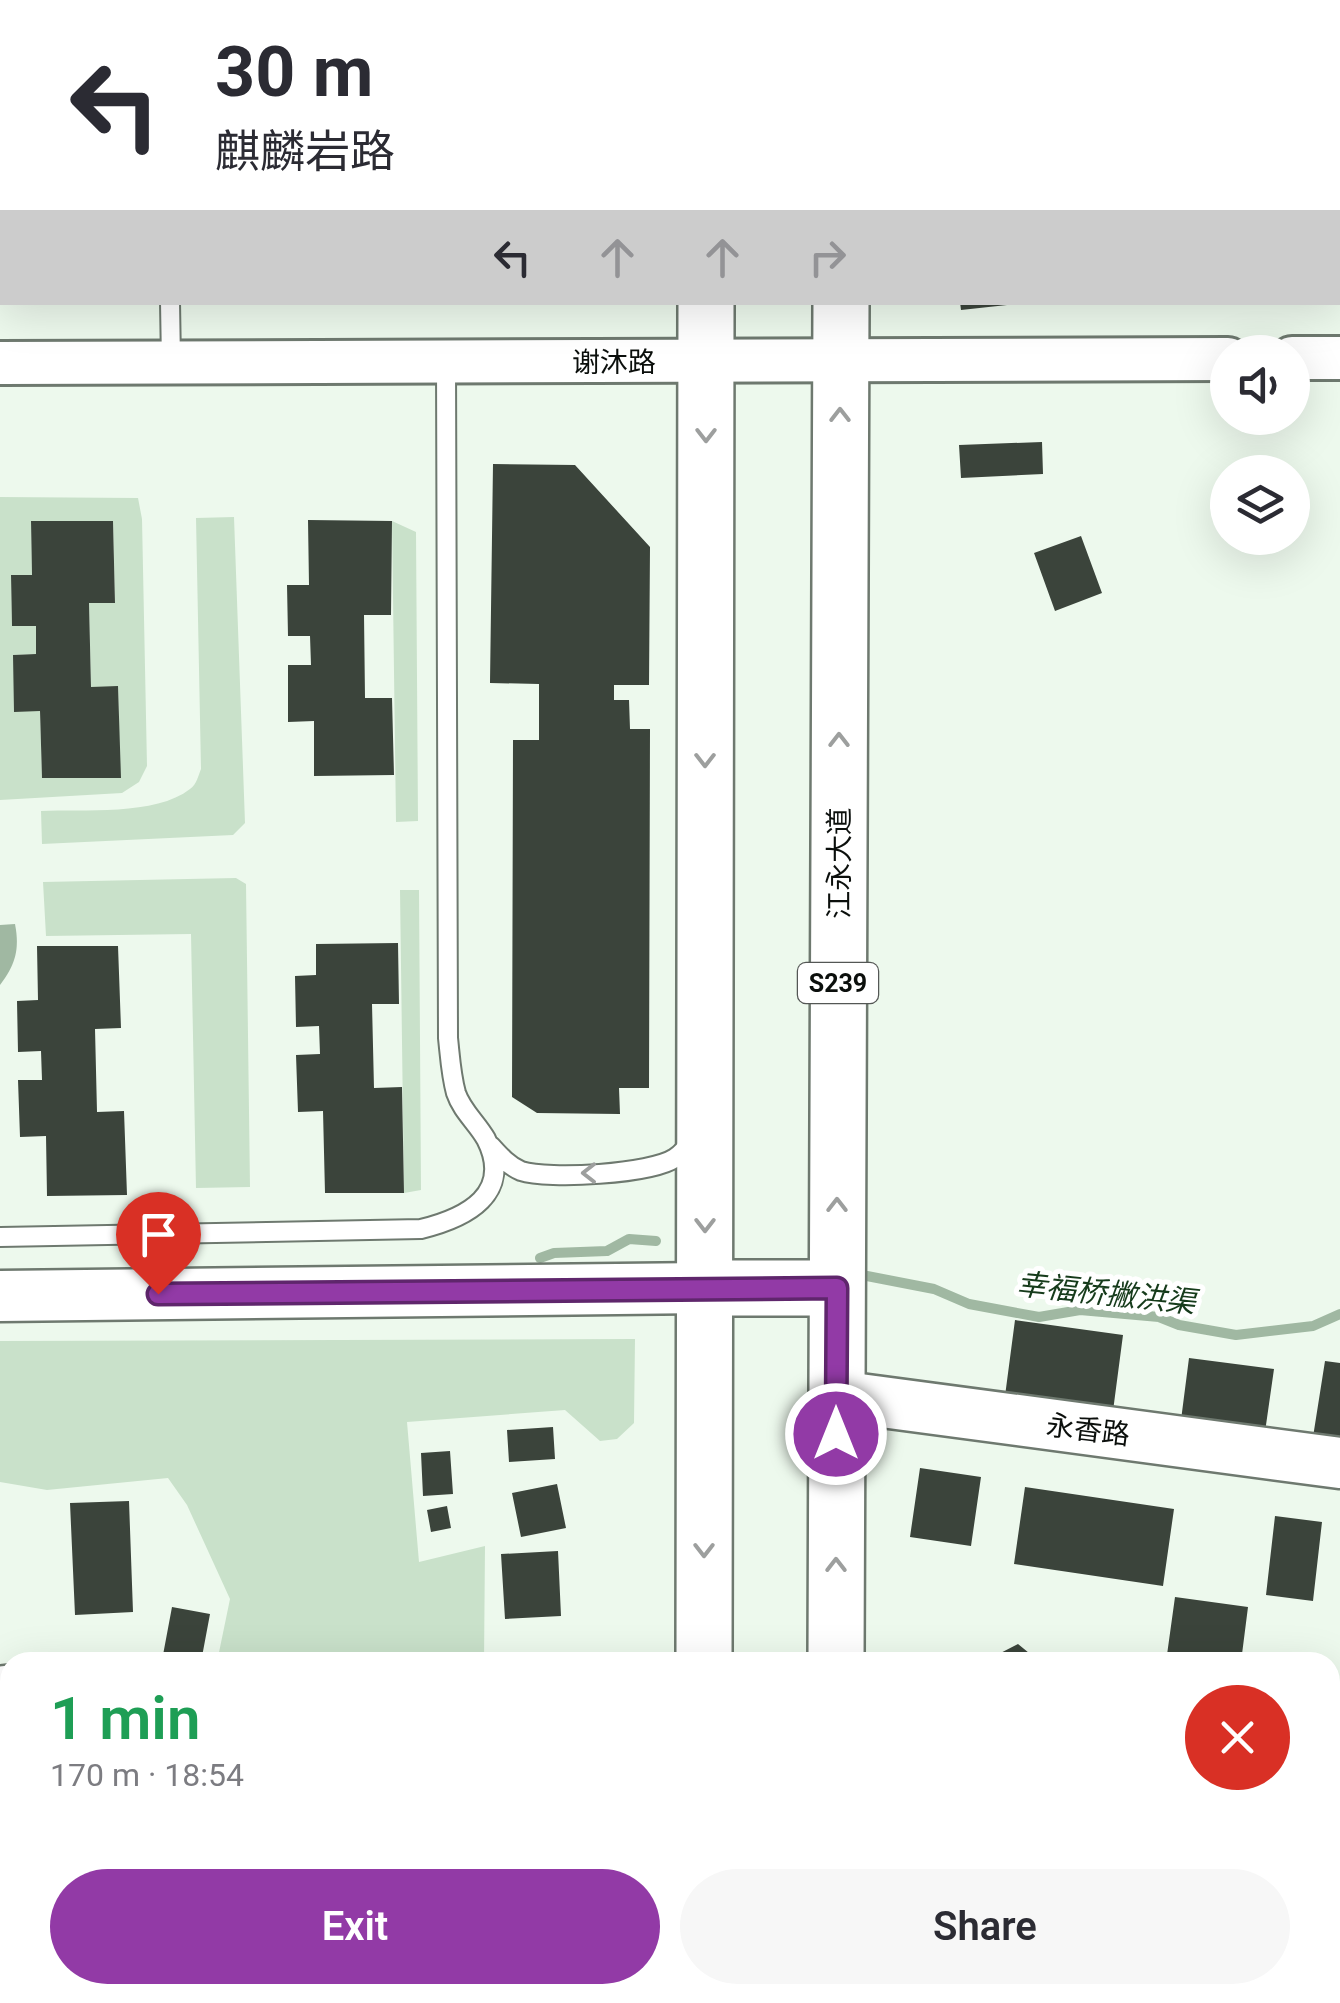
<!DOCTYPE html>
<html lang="en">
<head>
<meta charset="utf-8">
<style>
  body { margin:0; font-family:Roboto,"Noto Sans SC",sans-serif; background:#f7f7f7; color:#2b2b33; height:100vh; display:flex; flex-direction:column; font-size:38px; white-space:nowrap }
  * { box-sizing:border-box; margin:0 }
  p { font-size:32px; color:#7c7c81 }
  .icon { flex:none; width:55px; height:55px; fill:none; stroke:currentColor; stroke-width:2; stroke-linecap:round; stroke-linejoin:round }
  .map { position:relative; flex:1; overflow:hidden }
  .side { position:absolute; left:0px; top:1652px; width:1340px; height:352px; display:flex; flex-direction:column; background:#fff; border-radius:30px 30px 0 0; box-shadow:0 10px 40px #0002 }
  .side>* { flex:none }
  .hud { position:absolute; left:0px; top:0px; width:1340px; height:305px; box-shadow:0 10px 40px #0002; background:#fff; color:#2b2b33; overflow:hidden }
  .controls { position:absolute; left:1210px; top:335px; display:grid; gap:20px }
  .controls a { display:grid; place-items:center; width:100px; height:100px; border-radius:50%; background:#fff; box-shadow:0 10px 40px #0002; font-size:50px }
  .pin { position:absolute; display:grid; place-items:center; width:85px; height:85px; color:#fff; margin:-102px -42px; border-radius:50% 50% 50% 0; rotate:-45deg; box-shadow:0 0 10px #0007 }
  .pin .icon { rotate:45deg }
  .me { position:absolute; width:110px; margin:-55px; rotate:0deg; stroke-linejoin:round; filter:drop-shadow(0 0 8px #0008) }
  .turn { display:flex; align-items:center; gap:35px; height:210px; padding:0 50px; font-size:45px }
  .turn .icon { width:130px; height:130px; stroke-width:2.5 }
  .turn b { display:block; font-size:70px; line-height:85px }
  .lanes { display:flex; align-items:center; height:95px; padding:0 50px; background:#0003; justify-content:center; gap:50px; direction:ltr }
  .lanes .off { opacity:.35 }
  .round { display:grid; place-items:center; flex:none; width:105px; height:105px; border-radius:52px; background:#f7f7f7 }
  .summary { display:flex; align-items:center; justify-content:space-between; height:170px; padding:0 50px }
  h1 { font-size:60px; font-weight:600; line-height:75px; color:#1e9e55 }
  .button { display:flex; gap:20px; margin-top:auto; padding:20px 50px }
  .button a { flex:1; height:115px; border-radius:60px; background:#923aa6; color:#fff; font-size:40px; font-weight:600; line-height:115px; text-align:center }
  .button a+a { background:#f7f7f7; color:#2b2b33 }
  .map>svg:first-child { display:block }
</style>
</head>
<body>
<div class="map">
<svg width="1340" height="2003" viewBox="0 0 1340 2003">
  <rect width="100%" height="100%" fill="#edf9ed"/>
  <path fill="#c9e1ca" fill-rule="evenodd" d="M0,497l138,1 4,21 5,247 -8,16 -17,11 -122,7zM31,521h82l2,81 -26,1 2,84h27l2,91h-78l-2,-67 -27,-56 23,-1v-28h-24l-1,-50 21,-1z
    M234,517l11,306 -12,12 -191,9 -1,-33c41,-2 115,5 149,-22 7,-5 8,-13 11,-20l-5,-251z
    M392,521l24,11 2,289 -22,1z
    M236,878l10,6 4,303 -54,1 -5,-254 -145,2 -3,-54z
    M400,890h19l2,300 -17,3z
    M635,1339l-1,84 -17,16 -17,2 -35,-31 -158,12 12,140 66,-16 -1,116h-267l13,-63 -43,-94 -19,-27 -121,12 -47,-8v-141z"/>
  <path fill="#a0b8a2" d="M15,924c5,26 0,41 -15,61v-60z"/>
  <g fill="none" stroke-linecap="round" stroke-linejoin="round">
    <path stroke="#a0b8a2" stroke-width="10" d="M540,1258l14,-5 53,-2 22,-12 27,2
      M867,1276l67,13 35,15 70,13 41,-7 79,7 20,8 57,10 77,-9 27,-12"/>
  </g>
  <path fill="#3b443b" d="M960,302h47v3l-46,5z
    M1042,442l1,32 -82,4 -2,-33z
    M493,464l82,1 75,82 -1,138h-35v15h15l1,29h20l-1,359h-30l1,26 -83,-1 -25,-16 1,-357h26v-56l-49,-1z
    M308,520l84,1 -1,94h-27l1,83h27l2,77 -80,1v-55l-26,1v-57h23l-1,-29h-22l-1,-51h22z
    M31,521h82l2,82h-26l2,84 27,-1 3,92h-79l-2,-67 -26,1 -1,-57 23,-1v-28h-24l-1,-51h21z
    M1081,536l21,57 -47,18 -21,-58z
    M398,943l1,61h-27l2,84 28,-1 2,106h-79l-2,-82 -25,1 -2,-57 24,-1 -1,-28 -23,1 -1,-51 21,-1v-31z
    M37,946h81l3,82 -26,1 2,83 27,-1 3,84 -80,1 -1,-60 -26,1 -2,-57h24l-1,-29 -23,1 -1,-51 21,-1z
    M1015,1320l108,15 -10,76 -108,-15z
    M1189,1358l85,11 -9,63 -84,-12z
    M1325,1361l15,2v78l-27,-4z
    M553,1427l2,32 -46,3 -2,-32z
    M450,1451l3,43 -30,2 -2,-43z
    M920,1468l61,9 -10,69 -61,-9z
    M557,1484l9,44 -45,9 -9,-44z
    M1025,1487l149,22 -11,77 -149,-22z
    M129,1501l4,111 -58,3 -5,-112z
    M447,1506l4,22 -20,4 -4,-22z
    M1275,1516l47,6 -9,79 -47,-6z
    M558,1551l3,65 -56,3 -4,-65z
    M1175,1597l73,10 -7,55h-75z
    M172,1607l38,7 -9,48 -38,-7z
    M1018,1644l22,18h-57z
    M518,1655l55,5v2h-55z
    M0,1782h10v80l-10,1z
    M10,1880v37h-10v-36z
    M10,1955v29l-10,7v-29z
    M881,1995h204l-2,8h-202z"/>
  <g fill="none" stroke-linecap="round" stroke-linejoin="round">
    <g stroke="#6e796f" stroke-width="22">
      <path id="service" d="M165,0v2
        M328,0v2
        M493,2v-2
        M954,2l4,-2
        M0,231h2
        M170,302l1,60
        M491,1146c9,10 18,20 30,25 28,9 130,3 154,-13 6,-4 12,-11 16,-17
        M0,1237l421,-8c45,-11 93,-35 65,-90 -9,-16 -24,-28 -30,-46 -5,-18 -6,-37 -8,-55l-2,-676
        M0,1998l11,-3"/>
    </g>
    <g stroke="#6e796f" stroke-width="40">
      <path id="minor" d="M0,1684l10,-1
        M1330,1881l10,1"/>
    </g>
    <g stroke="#6e796f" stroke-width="48">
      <path id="tertiary" d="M1292,358h48
        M0,363l1228,-4"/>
    </g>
    <g stroke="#6e796f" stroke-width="55">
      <path id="secondary" d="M0,1296l705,-8
        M837,1396l503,67"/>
    </g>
    <g stroke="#6e796f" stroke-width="60">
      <path id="primary" d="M706,2v-2
        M840,2v-2
        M705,1288h132
        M704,1662l2,-1360
        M836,1662l5,-1360
        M704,2003v-8
        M834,2003v-8"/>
    </g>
    <use href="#service" stroke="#fff" stroke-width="18"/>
    <use href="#minor" stroke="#fff" stroke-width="35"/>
    <use href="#tertiary" stroke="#fff" stroke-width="42"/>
    <use href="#secondary" stroke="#fff" stroke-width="50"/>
    <use href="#primary" stroke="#fff" stroke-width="55"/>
  </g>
  <defs><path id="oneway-chevron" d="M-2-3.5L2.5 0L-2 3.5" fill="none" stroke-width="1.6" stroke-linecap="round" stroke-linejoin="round" transform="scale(2.5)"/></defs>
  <g stroke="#9d9f9e">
    <use href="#oneway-chevron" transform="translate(840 415) rotate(-90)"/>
    <use href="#oneway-chevron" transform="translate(706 435) rotate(90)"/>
    <use href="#oneway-chevron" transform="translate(839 740) rotate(-90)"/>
    <use href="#oneway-chevron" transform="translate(705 760) rotate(90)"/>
    <use href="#oneway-chevron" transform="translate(589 1173) rotate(180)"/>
    <use href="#oneway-chevron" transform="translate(837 1205) rotate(-90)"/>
    <use href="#oneway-chevron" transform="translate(705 1225) rotate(90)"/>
    <use href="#oneway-chevron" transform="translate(704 1550) rotate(90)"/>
    <use href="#oneway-chevron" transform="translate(836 1565) rotate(-90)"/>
  </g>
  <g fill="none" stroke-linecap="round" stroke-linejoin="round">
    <g stroke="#5f266c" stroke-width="25">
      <path id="route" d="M158,1294l679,-6 -1,146"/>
    </g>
    <use href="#route" stroke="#923aa6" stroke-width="18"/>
  </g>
  <g text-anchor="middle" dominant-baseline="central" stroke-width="10" stroke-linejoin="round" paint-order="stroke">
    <rect fill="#fff" stroke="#545755" stroke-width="2.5" x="798" y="963" width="80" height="40" rx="8"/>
    <g font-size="25" font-weight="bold" fill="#0b0f0c">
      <text x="838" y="983">S239</text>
    </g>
    <g font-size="28" fill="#0b0f0c" stroke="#fff">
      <text x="614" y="362">谢沐路</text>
      <text transform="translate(839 863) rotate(-90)">江永大道</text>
      <text transform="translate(1088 1430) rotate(7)">永香路</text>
    </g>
    <g font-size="30" font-style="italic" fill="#163b1b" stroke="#fff">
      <text transform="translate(1106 1293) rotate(6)">幸福桥撇洪渠</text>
    </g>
  </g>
</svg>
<div class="controls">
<a><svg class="icon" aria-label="sound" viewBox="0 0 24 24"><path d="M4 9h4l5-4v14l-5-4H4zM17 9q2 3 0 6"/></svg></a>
<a><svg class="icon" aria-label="layers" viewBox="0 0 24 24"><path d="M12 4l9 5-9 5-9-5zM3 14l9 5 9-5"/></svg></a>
</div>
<div class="pin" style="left:158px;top:1294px;background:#d93025"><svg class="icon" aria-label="arrive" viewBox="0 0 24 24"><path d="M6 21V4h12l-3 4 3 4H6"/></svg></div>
<svg class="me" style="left:836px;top:1434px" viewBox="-20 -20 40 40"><circle r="17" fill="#923aa6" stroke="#fff" stroke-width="3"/><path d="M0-11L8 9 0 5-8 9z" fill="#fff"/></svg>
<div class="hud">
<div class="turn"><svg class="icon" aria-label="left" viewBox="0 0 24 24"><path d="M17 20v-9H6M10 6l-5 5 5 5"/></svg><div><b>30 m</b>麒麟岩路</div></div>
<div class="lanes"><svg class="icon" aria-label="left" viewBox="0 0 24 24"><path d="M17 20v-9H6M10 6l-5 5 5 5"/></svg><svg class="icon off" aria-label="ahead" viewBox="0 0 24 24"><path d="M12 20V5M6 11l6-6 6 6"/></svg><svg class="icon off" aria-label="ahead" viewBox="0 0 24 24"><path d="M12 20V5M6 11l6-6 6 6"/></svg><svg class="icon off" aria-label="right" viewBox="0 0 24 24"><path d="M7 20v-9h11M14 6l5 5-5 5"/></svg></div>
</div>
<section class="side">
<div class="summary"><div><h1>1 min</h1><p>170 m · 18:54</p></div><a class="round" style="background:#d93025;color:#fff"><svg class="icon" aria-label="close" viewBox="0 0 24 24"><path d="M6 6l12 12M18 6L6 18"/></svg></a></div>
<div class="button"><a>Exit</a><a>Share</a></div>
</section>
</div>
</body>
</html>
